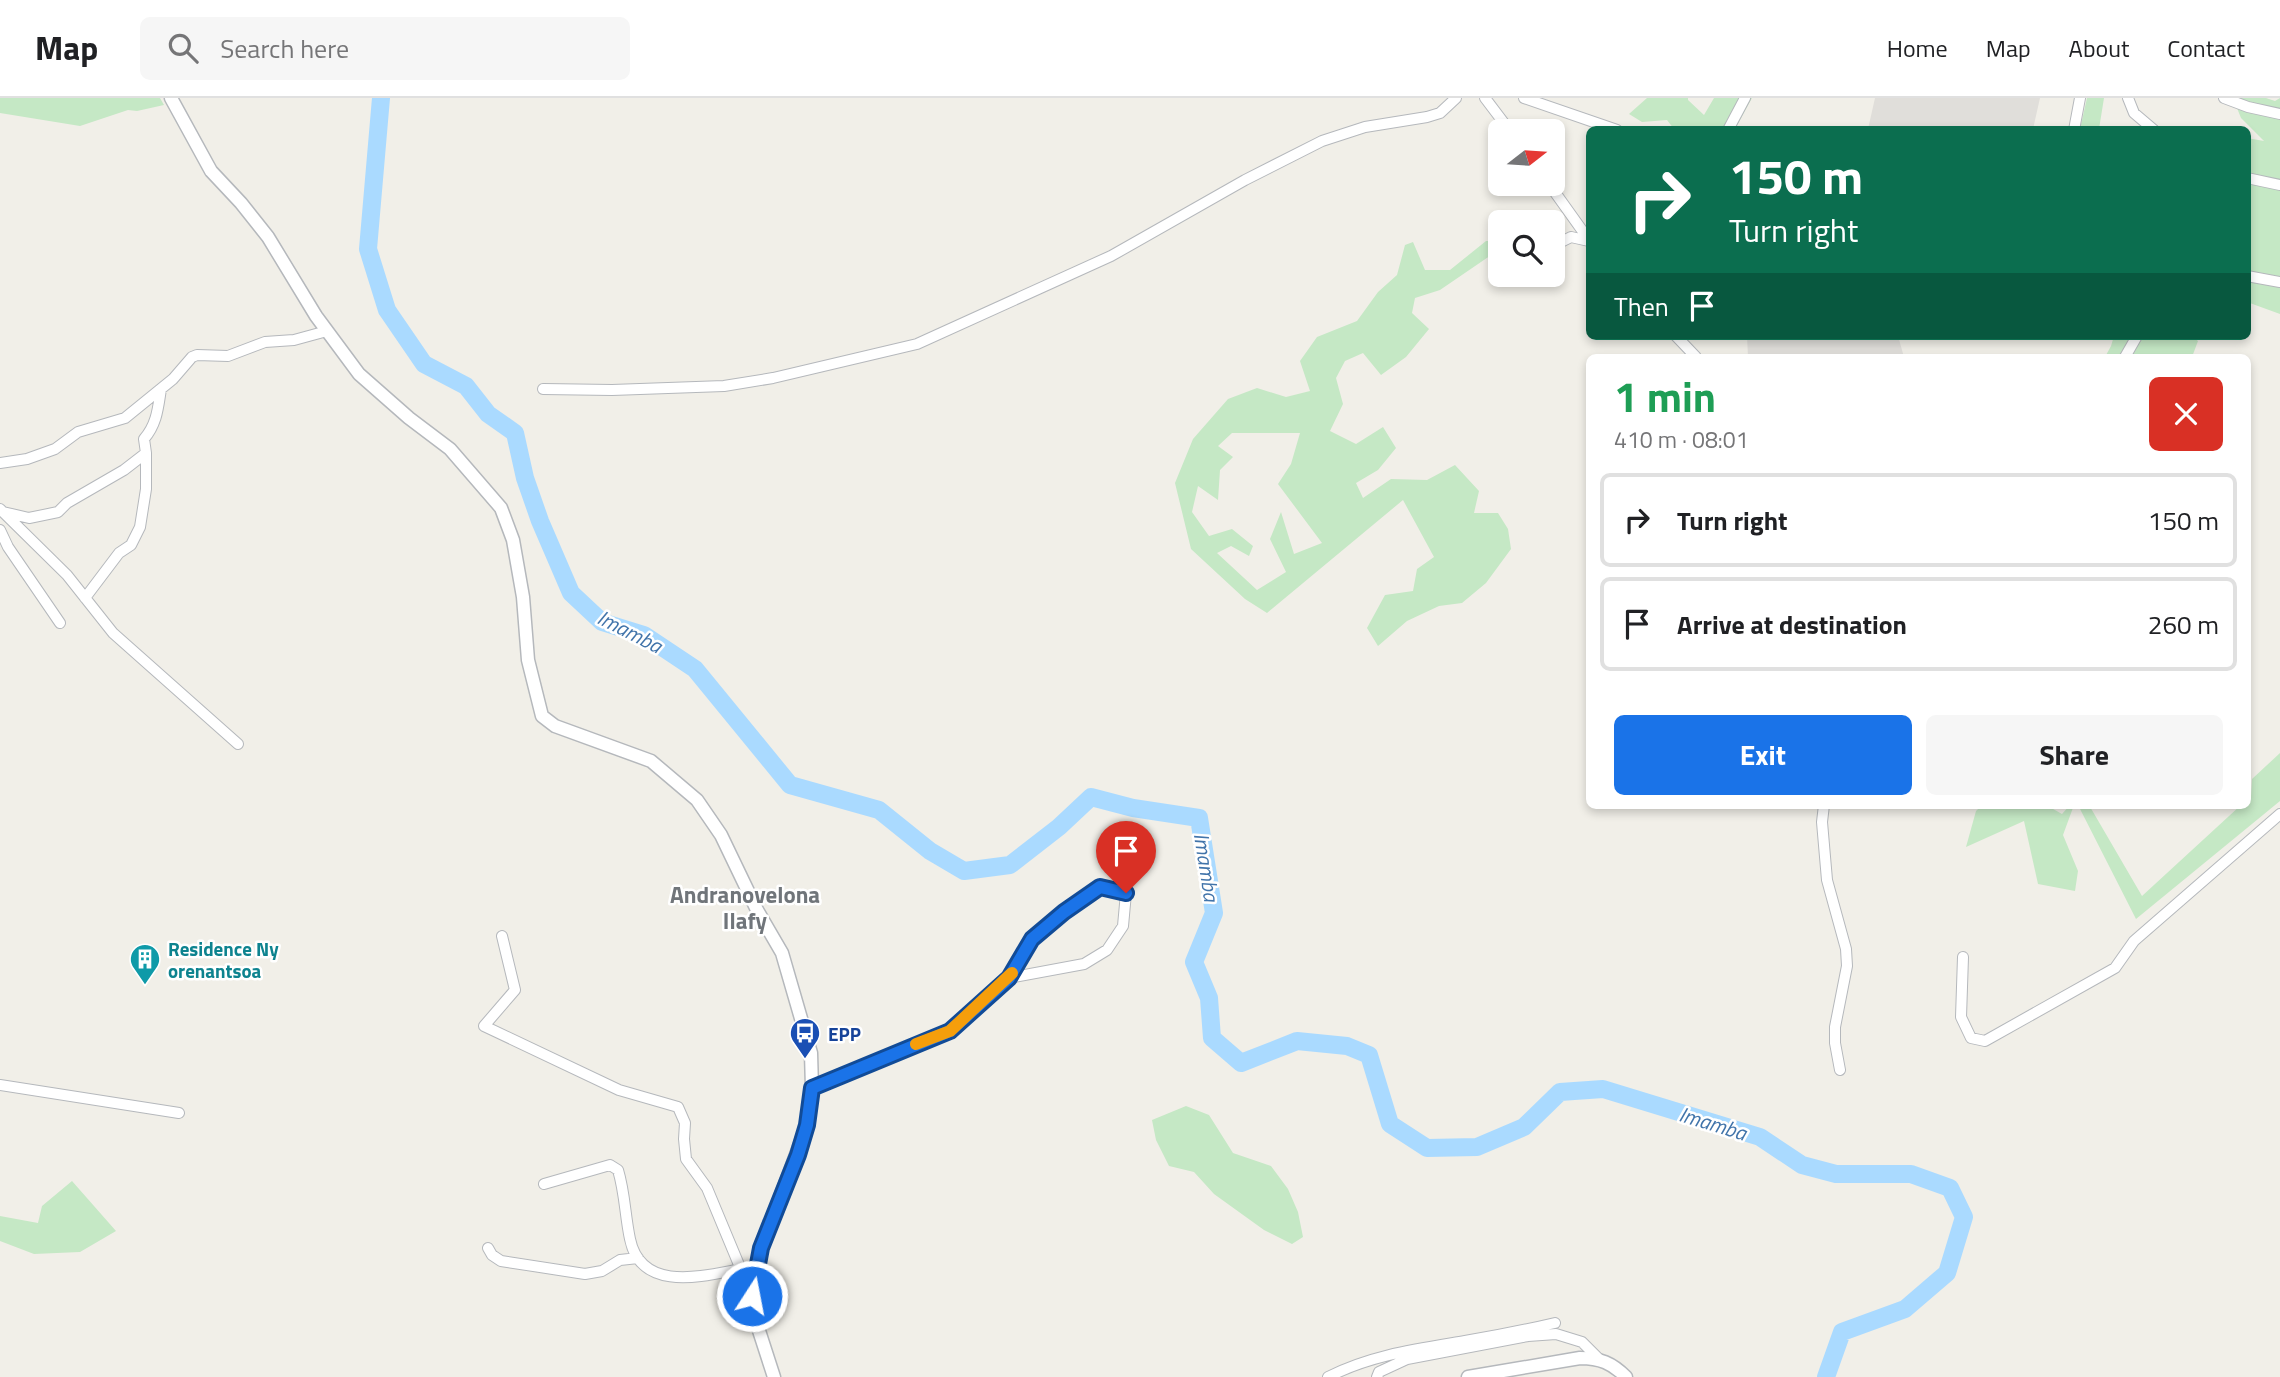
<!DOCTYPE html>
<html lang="en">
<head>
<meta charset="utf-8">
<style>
  body { margin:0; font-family:"Titillium Web",sans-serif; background:#f6f6f6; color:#202124; height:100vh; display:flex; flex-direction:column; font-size:26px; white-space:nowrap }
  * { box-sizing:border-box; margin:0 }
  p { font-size:23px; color:#757577 }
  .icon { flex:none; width:38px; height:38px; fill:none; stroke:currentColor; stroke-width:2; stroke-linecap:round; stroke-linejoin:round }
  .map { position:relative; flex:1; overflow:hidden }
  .side { position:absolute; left:1586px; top:256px; width:665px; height:455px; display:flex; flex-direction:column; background:#fff; border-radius:10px; box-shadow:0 4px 10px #0003 }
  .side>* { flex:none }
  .hud { position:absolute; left:1586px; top:28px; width:665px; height:214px; border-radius:10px; box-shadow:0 4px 10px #0003; background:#0b6e4f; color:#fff; overflow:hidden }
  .needle { width:46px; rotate:73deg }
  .controls { position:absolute; left:1488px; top:21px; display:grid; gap:14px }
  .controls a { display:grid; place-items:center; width:77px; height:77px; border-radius:10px; background:#fff; box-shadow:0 4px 10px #0003; font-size:35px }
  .pin { position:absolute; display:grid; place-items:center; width:60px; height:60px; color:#fff; margin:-72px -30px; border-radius:50% 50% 50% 0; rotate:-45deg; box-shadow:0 0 7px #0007 }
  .pin .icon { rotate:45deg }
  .me { position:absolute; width:77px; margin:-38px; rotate:11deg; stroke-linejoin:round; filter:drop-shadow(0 0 5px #0008) }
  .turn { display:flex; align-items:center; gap:24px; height:147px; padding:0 28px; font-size:32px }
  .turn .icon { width:91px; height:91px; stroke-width:2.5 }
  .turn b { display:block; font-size:49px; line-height:60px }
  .then { display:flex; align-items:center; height:66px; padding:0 28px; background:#0003; gap:14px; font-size:26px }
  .round { display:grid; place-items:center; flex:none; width:74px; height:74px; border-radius:10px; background:#f6f6f6 }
  .head { display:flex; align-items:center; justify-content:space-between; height:119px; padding:0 28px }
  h1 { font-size:42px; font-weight:700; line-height:52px; color:#1e9e55 }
  .action { display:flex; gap:14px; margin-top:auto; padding:14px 28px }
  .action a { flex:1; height:80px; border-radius:10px; background:#1a73e8; color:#fff; font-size:28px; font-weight:700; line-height:80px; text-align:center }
  .action a+a { background:#f6f6f6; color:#202124 }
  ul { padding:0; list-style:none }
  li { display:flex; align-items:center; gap:21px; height:94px; margin:0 14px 10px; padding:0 14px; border:4px solid #e0e0e0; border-radius:10px }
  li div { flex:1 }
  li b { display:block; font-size:26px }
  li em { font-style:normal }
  header { display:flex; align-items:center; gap:42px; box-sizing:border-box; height:98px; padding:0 35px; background:#fff; border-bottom:2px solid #e0e0e0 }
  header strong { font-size:33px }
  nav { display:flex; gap:38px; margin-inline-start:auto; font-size:24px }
  .search { width:490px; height:63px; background:#f6f6f6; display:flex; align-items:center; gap:18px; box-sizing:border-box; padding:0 24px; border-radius:10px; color:#757577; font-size:26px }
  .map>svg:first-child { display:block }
</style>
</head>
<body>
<header>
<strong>Map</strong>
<div class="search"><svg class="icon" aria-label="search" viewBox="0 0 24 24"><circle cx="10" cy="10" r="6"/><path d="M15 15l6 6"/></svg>Search here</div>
<nav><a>Home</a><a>Map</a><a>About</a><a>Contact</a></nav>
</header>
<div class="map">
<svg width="2280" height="1279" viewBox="0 0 2280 1279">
  <rect width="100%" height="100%" fill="#f1efe8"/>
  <path fill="#e0deda" d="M1875,0h165l-7,31h-165z
    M1747,238h151l6,21h-156z"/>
  <path fill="#c5e8c5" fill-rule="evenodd" d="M0,0h160l4,7 -27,6 -9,-1 -48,16 -80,-13z
    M1647,0h41v2l16,15 10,-17h38l-17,31h-61l-7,-9 -25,2 -13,-8z
    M2087,0h17l-5,31h-19z
    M2233,0h33l9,3 5,-3v216l-33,-12v-164l17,3 -23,-23z
    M1486,143h14v8l-60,41 -25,8 -3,15 17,16 -23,28 -25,18 -18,-22 -18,8 -9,17 7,26 -13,27 26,13 27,-17 13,21 -18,22 -22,13 7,15 28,-19 36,1 28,-15 24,26 -5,22h24l10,16 3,20 -25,34 -24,20 -23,3 -32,15 -29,25 -11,-18 18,-33 28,-4 4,-22 17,-12 -31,-57 -136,113 -22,-14 -54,-50 -16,-66 18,-44 35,-40 29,-11 29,9 24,-6 -10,-30 17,-24 40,-16 21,-29 19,-17 8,-30 8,-3 12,28h25zM1232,335h68l-9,31 -13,20 44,59 -28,11 -13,-42 -11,27 16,33 -29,18 -40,-37 14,-7 18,10 4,-10 -21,-17 -23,7 -17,-24 6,-26 20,14 2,-30 13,-13 -15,-11z
    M2114,238h78l6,5 -6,16h-87l6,-11z
    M2280,655v48l-144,118 -58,-114h11l53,91 99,-91h6v-5l4,-3 1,-18z
    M1982,707h64l16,9 8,-9h4l-11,30 15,36 -3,20 -37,-7 -14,-63 -58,26 10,-36z
    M1186,1008l23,9 24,38 38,13 17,23 10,23 5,25 -11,7 -28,-14 -50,-36 -20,-22 -25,-6 -13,-26 -4,-20z
    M72,1083l44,50 -36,21 -46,2 -34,-13v-25l38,7 4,-17z"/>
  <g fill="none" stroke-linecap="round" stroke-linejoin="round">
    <path stroke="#aadaff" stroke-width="18" d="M381,0l-13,151 19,61 37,54 42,22 22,28 27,19 10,45 15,43 31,72 31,29 42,13 51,34 95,116 89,25 51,41 34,20 46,-6 49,-38 32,-30 42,11 66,10 15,95 -20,49 15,36 3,40 29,25 56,-22 50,5 22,9 21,69 37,24 50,-1 47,-20 36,-35 43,-3 157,48 42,28 34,9h75l39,14 14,29 -17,56 -42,36 -63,23 -16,45"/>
    <g stroke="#b5b8bc" stroke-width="12">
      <path id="minor" d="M1485,0l25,33
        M1524,0l93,32
        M2128,0l6,15 20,17
        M2224,0l24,9 32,7
        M1728,32l17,-32
        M2074,32l6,-32
        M2247,80l33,7
        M1549,86l40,56
        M1561,144l10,-5 18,4
        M2247,178l33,6
        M1676,238l20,21
        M2125,259l12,-21
        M543,291l69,1 112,-4 49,-8 144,-34 194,-88 134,-76 77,-39 43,-14 62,-10 13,-4 16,-15
        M0,365l27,-4 28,-10 23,-17 47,-14 48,-39 19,-22 5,-2 31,1 37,-14 29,-2 33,-9
        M0,411l67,66 46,58 125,111
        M3,414l26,6 29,-6 9,-9 57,-33 22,-17 -2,-14c13,-15 14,-31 17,-50
        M0,432l8,17 52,76
        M85,500l34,-45 12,-8 9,-18 6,-38v-36
        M1824,707l-2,17 5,58 19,69 1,17 -12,61v16l5,27
        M502,838l13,54 -31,36 135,64 59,17 7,16 -1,16 2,20 21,29 45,108
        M1963,859l-2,60 10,21 14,3 130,-73 19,-27 146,-127
        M0,987l179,28
        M812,990l138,-57 59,-53 75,-14 23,-14 16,-24 3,-33 -26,-6 -36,25 -32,27 -23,39
        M544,1086l66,-19 8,5c7,23 7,46 12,69 11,54 73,37 111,30
        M488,1150l4,7 9,6 84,13 17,-3 18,-11 18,-2
        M1328,1279c43,-22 89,-28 137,-36 30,-5 60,-11 90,-18
        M1377,1279l2,-5 28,-13 121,-23 28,-2 26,8 16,16"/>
    </g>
    <g stroke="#b5b8bc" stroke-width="15">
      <path id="tertiary" d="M171,0l40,73 30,32 27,34 48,79 43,58 50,44 41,31 51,59 12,32 10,57 5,63 14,56 13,10 96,35 46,39 24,35 36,75 25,43 29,100 1,35 -5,37 -46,124 -10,57 23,71
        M1468,1279l112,-19c20,0 32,5 46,19"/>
    </g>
    <use href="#minor" stroke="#fff" stroke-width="10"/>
    <use href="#tertiary" stroke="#fff" stroke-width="12"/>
  </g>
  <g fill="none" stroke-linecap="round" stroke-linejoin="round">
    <g stroke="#114b97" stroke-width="18">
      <path id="route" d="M752,1198l9,-48 37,-93 9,-30 5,-37 138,-57 59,-53 23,-39 32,-27 36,-25 26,6"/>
    </g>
    <use href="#route" stroke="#1a73e8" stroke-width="12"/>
    <path stroke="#f59e0b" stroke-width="12" d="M916,946l34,-13 62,-58"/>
  </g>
  <defs>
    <g id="building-pin" transform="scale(1.575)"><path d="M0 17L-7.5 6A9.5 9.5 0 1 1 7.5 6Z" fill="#0f9aa8" stroke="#fff"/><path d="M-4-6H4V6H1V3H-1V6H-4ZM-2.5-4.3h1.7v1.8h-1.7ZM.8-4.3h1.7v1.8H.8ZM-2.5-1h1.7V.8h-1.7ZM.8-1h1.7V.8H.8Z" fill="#fff"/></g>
    <g id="bus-pin" transform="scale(1.575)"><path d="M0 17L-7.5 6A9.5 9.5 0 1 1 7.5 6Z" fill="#1a4fb4" stroke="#fff"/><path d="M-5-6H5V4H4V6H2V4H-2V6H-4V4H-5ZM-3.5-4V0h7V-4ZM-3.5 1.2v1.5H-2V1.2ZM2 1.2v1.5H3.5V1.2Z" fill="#fff"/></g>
  </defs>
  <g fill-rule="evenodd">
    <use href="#building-pin" x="145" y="861"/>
    <use href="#bus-pin" x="805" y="935"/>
  </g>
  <g text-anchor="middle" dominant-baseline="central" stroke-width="5" stroke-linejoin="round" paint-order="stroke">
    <g font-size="19" font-weight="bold" fill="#0d838f" stroke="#fff" text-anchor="start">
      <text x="168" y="850">Residence Ny<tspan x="168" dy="22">orenantsoa</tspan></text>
    </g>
    <g font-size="19" font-weight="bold" fill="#164399" stroke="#fff" text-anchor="start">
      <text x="828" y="935">EPP</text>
    </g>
    <g font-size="21" font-style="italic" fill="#4174aa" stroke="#fff">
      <text transform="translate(630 533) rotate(27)">Imamba</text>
      <text transform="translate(1207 769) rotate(81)">Imamba</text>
      <text transform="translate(1713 1025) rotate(17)">Imamba</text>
    </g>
    <g font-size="23" font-weight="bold" fill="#70757a" stroke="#fff">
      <text x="745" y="796">Andranovelona<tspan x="745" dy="26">Ilafy</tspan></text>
    </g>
  </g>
</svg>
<div class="controls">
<a><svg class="needle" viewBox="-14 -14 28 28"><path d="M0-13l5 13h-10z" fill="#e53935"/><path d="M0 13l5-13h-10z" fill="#757577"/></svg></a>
<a><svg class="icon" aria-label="search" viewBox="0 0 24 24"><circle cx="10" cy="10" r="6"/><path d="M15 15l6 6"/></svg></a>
</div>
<div class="pin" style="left:1126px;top:795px;background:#d93025"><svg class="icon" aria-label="arrive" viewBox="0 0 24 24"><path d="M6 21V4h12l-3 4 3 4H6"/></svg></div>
<svg class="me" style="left:752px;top:1198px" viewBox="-20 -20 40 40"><circle r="17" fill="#1a73e8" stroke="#fff" stroke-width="3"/><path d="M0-11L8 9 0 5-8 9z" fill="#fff"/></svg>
<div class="hud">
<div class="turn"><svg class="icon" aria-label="right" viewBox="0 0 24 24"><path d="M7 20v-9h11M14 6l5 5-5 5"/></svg><div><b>150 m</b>Turn right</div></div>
<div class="then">Then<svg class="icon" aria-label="arrive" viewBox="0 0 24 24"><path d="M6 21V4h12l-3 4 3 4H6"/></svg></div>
</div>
<section class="side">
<div class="head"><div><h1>1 min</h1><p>410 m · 08:01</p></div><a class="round" style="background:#d93025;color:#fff"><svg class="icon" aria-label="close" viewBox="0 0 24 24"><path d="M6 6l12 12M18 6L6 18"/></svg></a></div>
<ul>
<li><svg class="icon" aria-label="right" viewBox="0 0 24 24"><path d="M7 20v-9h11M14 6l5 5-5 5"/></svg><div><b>Turn right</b></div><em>150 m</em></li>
<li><svg class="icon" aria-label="arrive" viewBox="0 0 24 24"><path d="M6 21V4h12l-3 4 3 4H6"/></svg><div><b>Arrive at destination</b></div><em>260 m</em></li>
</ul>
<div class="action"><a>Exit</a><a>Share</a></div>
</section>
</div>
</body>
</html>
